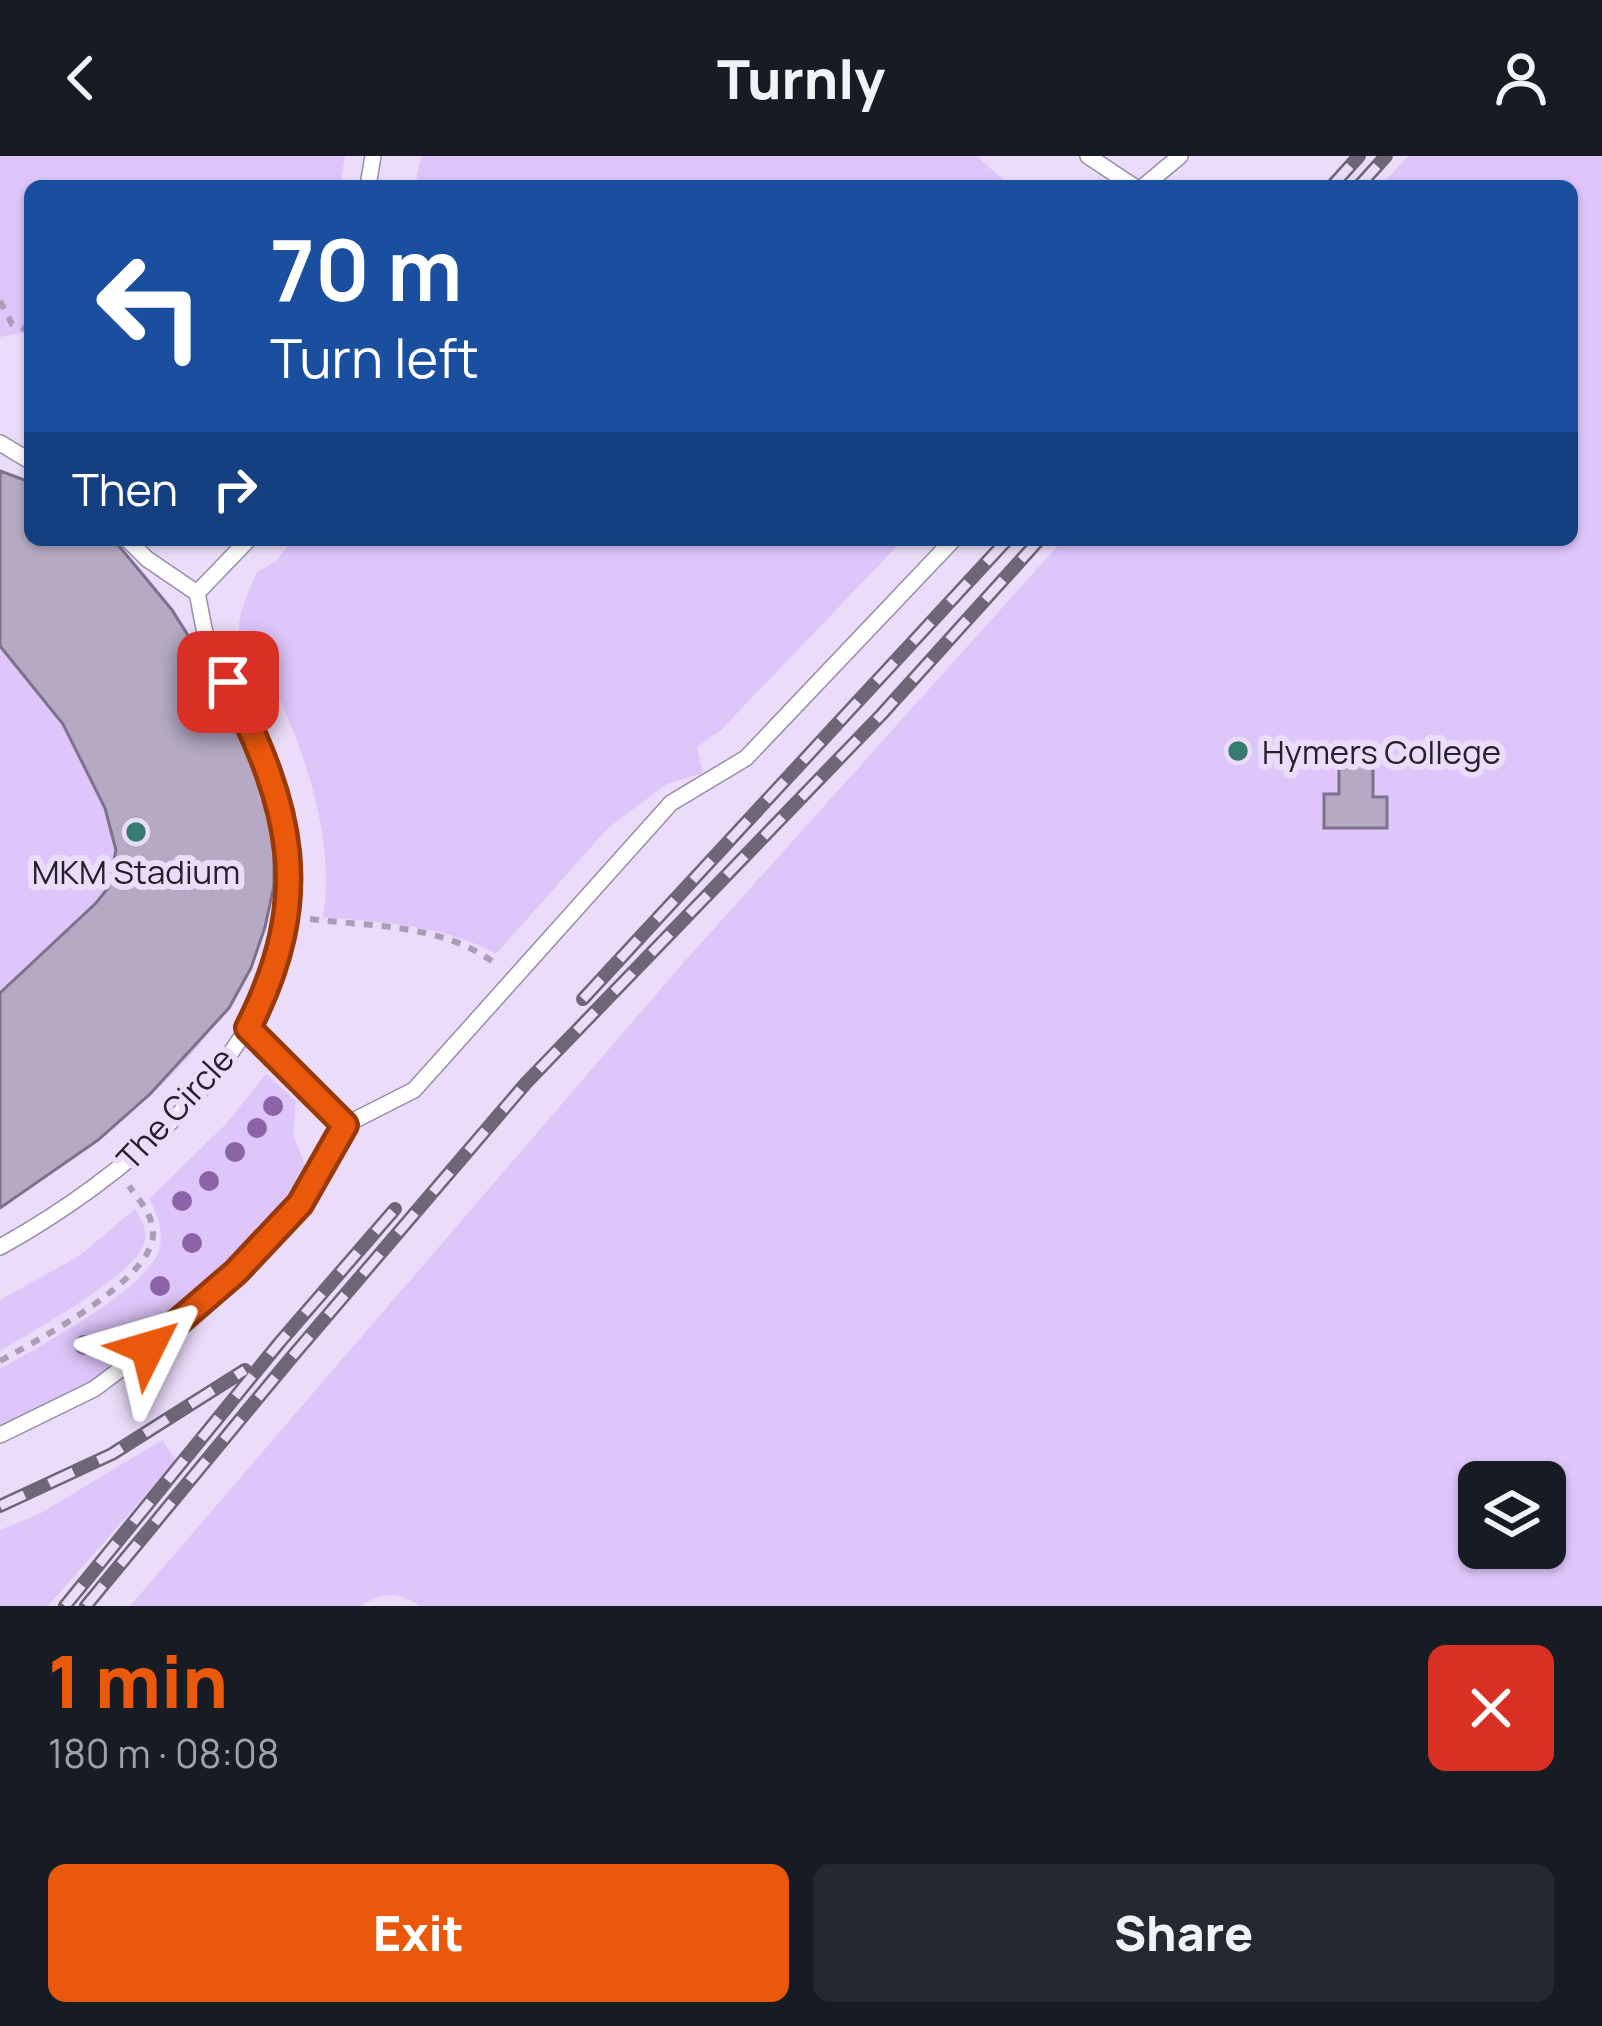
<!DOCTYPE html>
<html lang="en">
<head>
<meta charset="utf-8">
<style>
  body { margin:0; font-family:Manrope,sans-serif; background:#242831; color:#f1f3f6; height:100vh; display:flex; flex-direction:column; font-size:45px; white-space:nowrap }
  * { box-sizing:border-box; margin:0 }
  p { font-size:39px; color:#9ea1a6 }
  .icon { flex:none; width:66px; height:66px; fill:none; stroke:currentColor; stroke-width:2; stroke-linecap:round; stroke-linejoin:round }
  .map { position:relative; height:1450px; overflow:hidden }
  .sheet { display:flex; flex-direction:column; background:#171b24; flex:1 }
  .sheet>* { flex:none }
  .guide { position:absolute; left:24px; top:24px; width:1554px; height:366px; border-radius:18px; box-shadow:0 3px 9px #0004; background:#1a4fa0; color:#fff; overflow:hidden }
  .fabs { position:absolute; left:1458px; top:1305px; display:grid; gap:24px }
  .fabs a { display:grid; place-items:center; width:108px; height:108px; border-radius:18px; background:#171b24; box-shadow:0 3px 9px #0004; font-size:60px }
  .pin { position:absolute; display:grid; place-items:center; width:102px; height:102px; color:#fff; margin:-51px; border-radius:24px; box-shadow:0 6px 18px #0006 }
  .me { position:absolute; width:132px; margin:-66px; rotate:50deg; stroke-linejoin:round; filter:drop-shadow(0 0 9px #0008) }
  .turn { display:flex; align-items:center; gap:42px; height:252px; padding:0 48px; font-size:54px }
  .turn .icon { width:156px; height:156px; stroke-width:2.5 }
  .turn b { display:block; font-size:84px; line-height:102px }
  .then { display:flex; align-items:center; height:114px; padding:0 48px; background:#0003; gap:24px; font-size:45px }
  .round { display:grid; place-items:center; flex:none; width:126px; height:126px; border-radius:18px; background:#242831 }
  .head { display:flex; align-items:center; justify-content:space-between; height:204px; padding:0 48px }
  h1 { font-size:72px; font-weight:800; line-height:90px; color:#ea580c }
  .cta { display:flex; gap:24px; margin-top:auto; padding:24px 48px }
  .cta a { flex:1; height:138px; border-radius:18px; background:#ea580c; color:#fff; font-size:48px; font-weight:800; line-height:138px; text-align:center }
  .cta a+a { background:#242831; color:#f1f3f6 }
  header { display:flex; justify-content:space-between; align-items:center; height:156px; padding:0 48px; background:#171b24; font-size:54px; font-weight:800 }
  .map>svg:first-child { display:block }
</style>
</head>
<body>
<header><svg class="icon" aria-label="back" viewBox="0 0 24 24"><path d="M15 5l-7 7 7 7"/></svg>Turnly<svg class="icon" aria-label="person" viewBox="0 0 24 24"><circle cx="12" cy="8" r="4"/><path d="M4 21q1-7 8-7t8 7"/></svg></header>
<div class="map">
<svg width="1602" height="1450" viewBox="0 0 1602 1450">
  <rect width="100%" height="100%" fill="#ebddfa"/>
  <path fill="#dec6fa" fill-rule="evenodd" d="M0,0h345l-5,30h-310v145l-30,6z
    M421,0h556l33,30h-595z
    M1408,0h194v1450h-1183c-20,-15 -38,-14 -58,0h-231l554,-644 379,-422h509v-354h-191zM1324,638l63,4v30l-63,-1zM1479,1326h66v66h-66z
    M0,315l30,11v58h84c49,49 90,110 120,173 20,42 38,84 40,131 10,166 -149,284 -274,364z
    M292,384h611l-182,190 -24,17 6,26 -36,11 -59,44 -112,126c-54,-30 -113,-31 -173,-37 13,-77 -20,-175 -56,-243 -6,-12 -23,-24 -27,-38 -5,-18 10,-46 16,-63l20,-12z
    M266,918l30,27 -3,33 15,39c-63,74 -156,174 -240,222 -21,12 -46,21 -68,31v-57c37,-21 143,-78 158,-116 7,-19 0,-38 -9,-54l77,-75z
    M135,1053c7,12 13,21 9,35 -9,31 -114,89 -144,107v-51l79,-44z
    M162,1284l14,20 -128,146h-48v-76l41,-17z"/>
  <path fill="#b5a9c4" stroke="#7d718b" stroke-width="3" d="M0,315l30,11v58h84l58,70 52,83 26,53 17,50 7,47v42l-9,42 -14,41 -22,40 -79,86 -52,46 -98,68v-215l96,-90 12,-15 8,-38 -11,-42 -42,-84 -63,-78z
    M1339,590h34v51h14v31h-63v-34h15z"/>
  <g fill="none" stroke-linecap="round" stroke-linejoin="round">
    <g stroke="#988ca7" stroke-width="18">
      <path id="lane" d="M1088,0l45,30
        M368,30l5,-30
        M1144,30l36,-30
        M0,287l30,18
        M197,437l51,-53
        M248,872l97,97
        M0,1091c118,-65 273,-189 288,-334 5,-40 -2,-78 -12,-117 -13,-54 -48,-99 -67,-150 -6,-16 -8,-36 -12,-53l-50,-34 -19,-19
        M0,1279l94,-46 55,-41 87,-76 64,-67 45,-80 69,-35 257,-287 75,-45 207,-218"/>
    </g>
    <path stroke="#a99eb5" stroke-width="6" stroke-dasharray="9 9" stroke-linecap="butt" d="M0,145l12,23 18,7
      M310,763c64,8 135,5 187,46
      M0,1205c38,-21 149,-79 153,-125 1,-20 -13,-35 -24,-50"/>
    <use href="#lane" stroke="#fff" stroke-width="15"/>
    <g stroke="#6e6576" stroke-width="14">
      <path id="rail" d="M1332,30l27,-30
        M1359,30l27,-30
        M583,843l424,-459
        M0,1350l112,-52 133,-84
        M65,1450l215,-264 115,-133
        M86,1450l205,-248 235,-275 356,-369 157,-174"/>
    </g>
    <use href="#rail" stroke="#ebddfa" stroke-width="9" stroke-dasharray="27" stroke-linecap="butt"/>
  </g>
  <g fill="#8b63a6">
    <circle cx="273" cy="950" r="10"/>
    <circle cx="257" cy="972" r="10"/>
    <circle cx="235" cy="996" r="10"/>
    <circle cx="209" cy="1025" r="10"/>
    <circle cx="182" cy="1045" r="10"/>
    <circle cx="192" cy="1087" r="10"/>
    <circle cx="160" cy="1130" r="10"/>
    <circle cx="84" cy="1189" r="10"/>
  </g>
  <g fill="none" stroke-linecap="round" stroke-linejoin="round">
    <g stroke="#983908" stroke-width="30">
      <path id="route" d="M148,1192l88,-76 64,-68 45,-79 -97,-97c67,-132 44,-220 -20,-346"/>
    </g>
    <use href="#route" stroke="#ea580c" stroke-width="21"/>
  </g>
  <g fill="#377b70" stroke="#ebddfa" stroke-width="4.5">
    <circle cx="1238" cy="595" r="12"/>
    <circle cx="136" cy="676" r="12"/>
  </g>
  <g text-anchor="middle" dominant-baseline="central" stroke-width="12" stroke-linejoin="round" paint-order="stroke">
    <g font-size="33" fill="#25202a" stroke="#ebddfa" text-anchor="start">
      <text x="1262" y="595">Hymers College</text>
      <text x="136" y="715" text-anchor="middle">MKM Stadium</text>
    </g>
    <g font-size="33" fill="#25202a" stroke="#ebddfa">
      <text transform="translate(175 952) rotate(-47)">The Circle</text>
    </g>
  </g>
</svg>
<div class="fabs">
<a><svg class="icon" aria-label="layers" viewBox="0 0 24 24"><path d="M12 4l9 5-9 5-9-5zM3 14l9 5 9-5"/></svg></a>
</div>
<div class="pin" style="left:228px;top:526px;background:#d93025"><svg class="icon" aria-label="arrive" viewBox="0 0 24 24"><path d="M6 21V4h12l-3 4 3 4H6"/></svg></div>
<svg class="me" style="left:148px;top:1192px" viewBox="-20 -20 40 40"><path d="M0-17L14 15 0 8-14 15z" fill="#ea580c" stroke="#fff" stroke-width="4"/></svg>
<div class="guide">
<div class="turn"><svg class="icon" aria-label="left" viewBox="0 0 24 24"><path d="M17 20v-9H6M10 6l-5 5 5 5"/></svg><div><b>70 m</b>Turn left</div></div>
<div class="then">Then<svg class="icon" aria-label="right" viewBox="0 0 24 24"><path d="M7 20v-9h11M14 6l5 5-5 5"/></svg></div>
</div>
</div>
<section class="sheet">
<div class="head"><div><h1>1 min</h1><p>180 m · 08:08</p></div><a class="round" style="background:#d93025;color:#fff"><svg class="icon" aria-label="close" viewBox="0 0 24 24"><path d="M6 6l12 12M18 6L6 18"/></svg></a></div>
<div class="cta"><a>Exit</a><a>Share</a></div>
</section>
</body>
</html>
